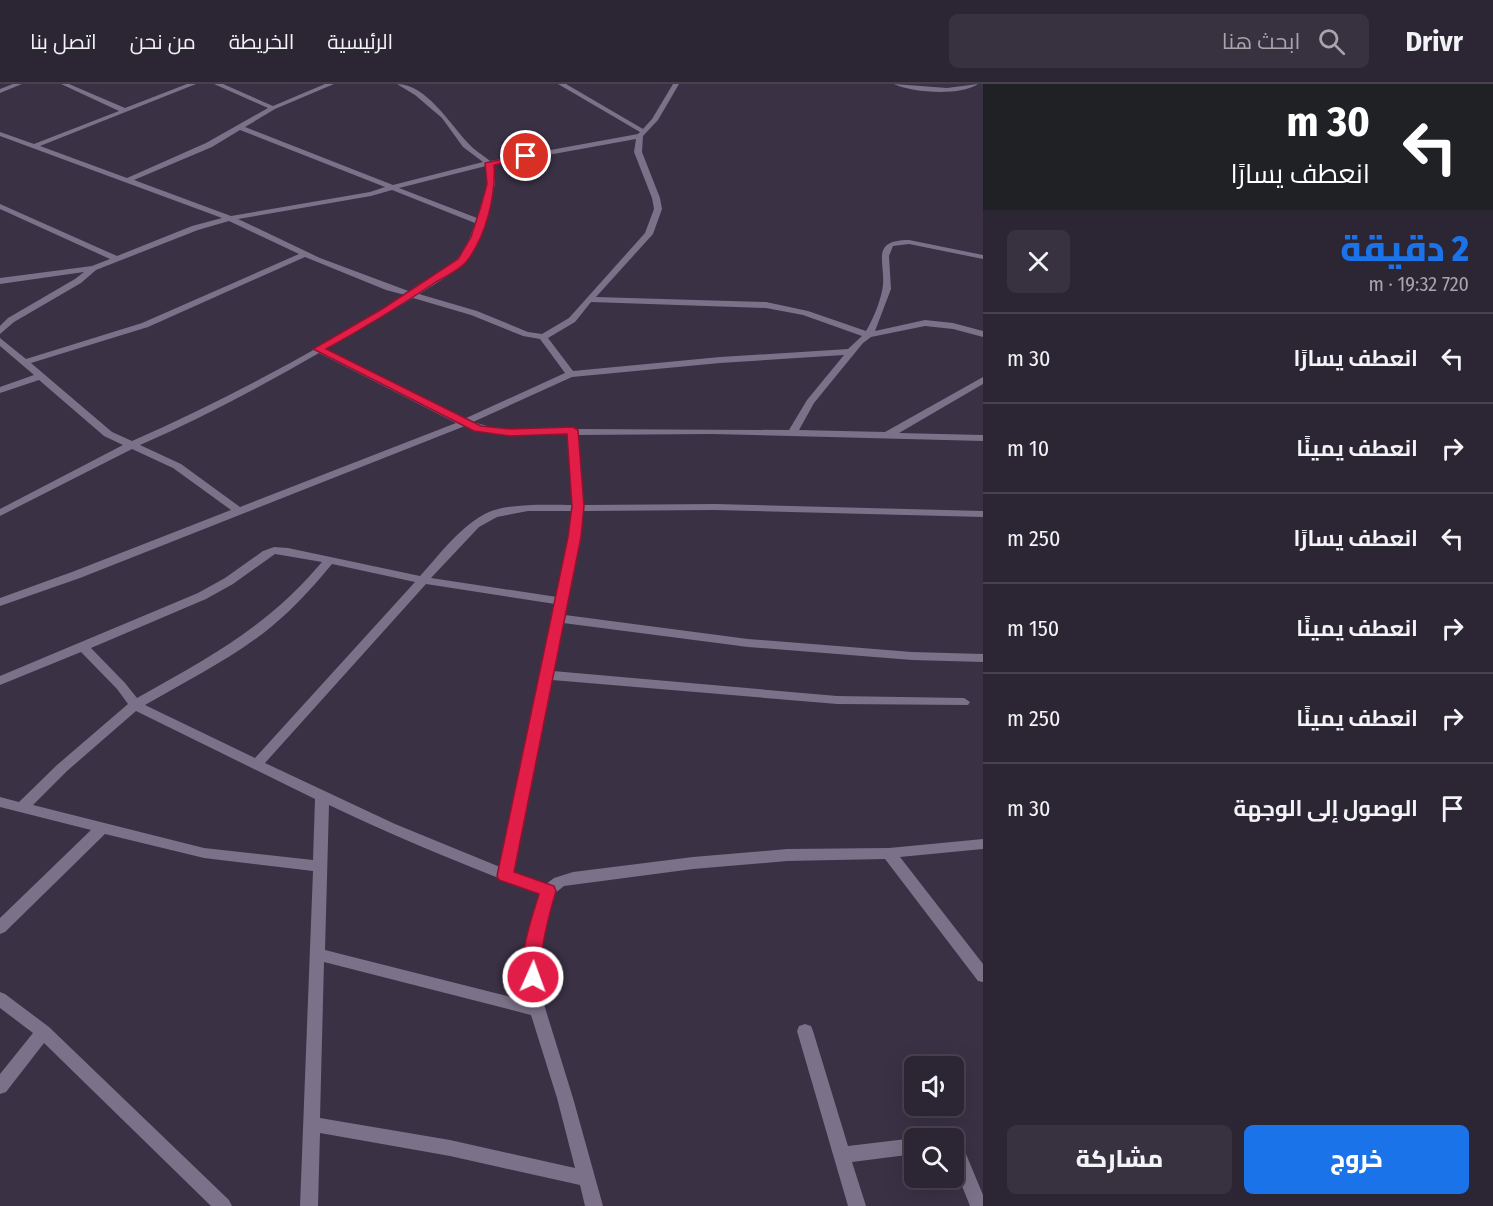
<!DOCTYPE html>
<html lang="ar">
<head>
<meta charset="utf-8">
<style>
  body { margin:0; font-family:"Fira Sans Condensed",Cairo,sans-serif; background:#383140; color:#f1f3f6; direction:rtl; height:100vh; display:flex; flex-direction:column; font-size:22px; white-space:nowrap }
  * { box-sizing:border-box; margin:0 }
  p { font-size:20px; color:#a6a5ac }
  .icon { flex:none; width:33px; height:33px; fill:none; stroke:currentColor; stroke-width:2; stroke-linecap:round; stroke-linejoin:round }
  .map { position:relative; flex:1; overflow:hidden; direction:ltr }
  .panel { display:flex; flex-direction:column; background:#2c2534; width:510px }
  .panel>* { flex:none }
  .guide { background:#202124; color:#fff; overflow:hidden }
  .buttons { position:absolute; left:904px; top:972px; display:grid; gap:12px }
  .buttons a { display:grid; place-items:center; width:60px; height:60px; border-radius:9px; background:#2c2534; box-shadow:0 6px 24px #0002,0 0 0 2px #48424f; font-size:30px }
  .pin { position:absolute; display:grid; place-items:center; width:51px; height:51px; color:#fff; margin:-26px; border:3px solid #fff; border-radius:50%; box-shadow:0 2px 6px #0007 }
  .me { position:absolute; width:66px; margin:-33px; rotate:2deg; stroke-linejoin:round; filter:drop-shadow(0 0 4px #0008) }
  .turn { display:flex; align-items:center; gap:21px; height:126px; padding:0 24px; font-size:27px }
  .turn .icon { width:78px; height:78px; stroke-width:2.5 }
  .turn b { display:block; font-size:42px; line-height:51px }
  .round { display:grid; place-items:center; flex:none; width:63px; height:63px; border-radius:9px; background:#383140 }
  .head { display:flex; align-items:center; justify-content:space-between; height:102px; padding:0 24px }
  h1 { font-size:36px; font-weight:800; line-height:45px; color:#1a73e8 }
  .cta { display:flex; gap:12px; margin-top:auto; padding:12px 24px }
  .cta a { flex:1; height:69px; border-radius:9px; background:#1a73e8; color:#fff; font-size:24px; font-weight:800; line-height:69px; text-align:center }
  .cta a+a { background:#383140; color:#f1f3f6 }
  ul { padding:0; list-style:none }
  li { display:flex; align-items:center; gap:18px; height:90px; padding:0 24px; border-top:2px solid #48424f }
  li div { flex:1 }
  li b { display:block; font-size:22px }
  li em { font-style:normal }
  header { display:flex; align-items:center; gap:36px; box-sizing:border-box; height:84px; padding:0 30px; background:#2c2534; border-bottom:2px solid #48424f }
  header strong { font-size:28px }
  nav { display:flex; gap:33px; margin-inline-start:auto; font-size:21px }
  .search { width:420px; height:54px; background:#383140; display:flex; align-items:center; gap:15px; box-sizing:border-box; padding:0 21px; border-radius:9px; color:#a6a5ac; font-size:22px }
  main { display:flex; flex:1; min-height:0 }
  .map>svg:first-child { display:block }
</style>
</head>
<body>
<header>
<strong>Drivr</strong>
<div class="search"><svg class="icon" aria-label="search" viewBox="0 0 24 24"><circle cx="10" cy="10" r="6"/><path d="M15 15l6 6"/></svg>ابحث هنا</div>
<nav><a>الرئيسية</a><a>الخريطة</a><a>من نحن</a><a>اتصل بنا</a></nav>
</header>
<main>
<section class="panel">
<div class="guide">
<div class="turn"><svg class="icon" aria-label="left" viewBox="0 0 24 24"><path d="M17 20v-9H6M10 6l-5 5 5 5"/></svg><div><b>30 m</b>انعطف يسارًا</div></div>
</div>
<div class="head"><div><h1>2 دقيقة</h1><p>720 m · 19:32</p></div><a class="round"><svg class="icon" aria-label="close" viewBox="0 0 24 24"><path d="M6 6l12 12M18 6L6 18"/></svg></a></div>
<ul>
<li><svg class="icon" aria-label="left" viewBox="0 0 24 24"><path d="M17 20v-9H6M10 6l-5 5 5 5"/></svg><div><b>انعطف يسارًا</b></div><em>30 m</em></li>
<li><svg class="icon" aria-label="right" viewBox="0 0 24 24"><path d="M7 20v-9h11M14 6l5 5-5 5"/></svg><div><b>انعطف يمينًا</b></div><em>10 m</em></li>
<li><svg class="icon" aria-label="left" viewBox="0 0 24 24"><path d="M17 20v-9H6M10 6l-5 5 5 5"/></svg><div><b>انعطف يسارًا</b></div><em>250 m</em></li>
<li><svg class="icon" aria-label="right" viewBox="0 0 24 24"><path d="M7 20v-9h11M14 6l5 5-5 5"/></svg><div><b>انعطف يمينًا</b></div><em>150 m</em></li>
<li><svg class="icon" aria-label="right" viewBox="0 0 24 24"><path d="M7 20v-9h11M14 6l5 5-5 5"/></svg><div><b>انعطف يمينًا</b></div><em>250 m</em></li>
<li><svg class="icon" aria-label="arrive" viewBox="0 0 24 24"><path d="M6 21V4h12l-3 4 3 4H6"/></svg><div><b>الوصول إلى الوجهة</b></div><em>30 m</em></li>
</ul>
<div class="cta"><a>خروج</a><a>مشاركة</a></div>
</section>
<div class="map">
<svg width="983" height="1122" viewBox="0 0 983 1122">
  <rect width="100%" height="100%" fill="#3a3145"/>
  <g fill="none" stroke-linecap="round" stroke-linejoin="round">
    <path fill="#7b7188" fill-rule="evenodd" d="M13,0h9l-22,9v-4z
      M61,0h8l56,24 62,-24h9l-156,62 87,32 79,-35 62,-35 -54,-24h9l50,22 52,-22h9l-59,25 -30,18 148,58 90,-23 -20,-15 -21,-29 -27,-23 -18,-11c29,0 53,40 71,59 6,7 15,12 22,18l148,-27 2,-2 -82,-48h8l77,45 9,-10 21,-35h6l-21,36 -15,16 -1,16 18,46 2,11 -9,25 -57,63 170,5 42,9 58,20c7,-12 13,-26 16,-40 6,-26 -15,-51 27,-51l74,15v4l-74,-15 -16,2 -4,10 2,33 -16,42 50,-11 28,3 30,8v6l-30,-8 -28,-3 -54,11 -8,6 -49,60 -15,27 86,2 98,-55v7l-84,49 84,2v6l-271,-7 -134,1 5,70 132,-1 268,7v6l-268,-7 -132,1 -3,26 -15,78 183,24 164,13 71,2v8l-71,-2 -164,-13 -185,-24 -10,48 284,25 127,2 6,4 -2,3 -131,-1 -285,-24 -39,192 33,12 8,-6 19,-6 120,-15 94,-8 102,-1 94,-9v10l-83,8 83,107v18l-5,-1 -93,-122 -98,2 -94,8 -129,17 -10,8 -4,11 -9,51 1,42 31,100 30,108h-18l-5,-21 -130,-29 -130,-23 -2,73h-18l13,-335 -109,-13 -99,-24 -100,98 -5,2v-16l91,-88 -91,-23v-10l19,5 38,-37 71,-61 -11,-15 -36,-37 -81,33v-9l198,-83 27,-15 38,-27 11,-4 14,1 132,28c21,-23 41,-51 69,-64 22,-9 60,-7 84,-7l-5,-70h-70l-33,-9 -385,152 -80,28v-8l72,-26 159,-62 -58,-42 -41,-19 -132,67v-7l123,-64 -19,-9 -65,-56 -39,13v-6l34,-12 -34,-29v-8l26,21 116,-36 157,-69 -70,-33 -31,9 -102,40 -15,13 -67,39 -14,12v-8l8,-8 67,-39 9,-7 -84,12v-6l92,-12 18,-7 -110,-50v-5l117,52 75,-30 30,-8 -222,-82v-4l34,12 85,-33zM240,46l145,57 -15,5 -139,24 -97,-36 78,-33zM636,55l-2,13 18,46 2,11 -9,24 -76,85 -27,16 -14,-2 -51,-21 -58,-17 35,-22 12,-11 13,-24 16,-53 -2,-19zM486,82l1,18 -10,34 -78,-30zM392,106l83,33c-13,42 -29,47 -64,69l-91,-34 -82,-39 133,-23zM305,173l81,33 19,5c-87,55 -179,105 -273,146l-20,-9 -81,-69 117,-36zM413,214l58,17 52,21 17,3 25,34 -101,46 -138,-70zM591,218l175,6 37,7 59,21 -14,13 -128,8 -147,14 -25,-33 27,-16zM319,269l137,70 -216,84 -59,-43 -41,-19c62,-27 120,-58 179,-92zM844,271l-37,45 -18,30 -212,-1 -4,-2 -4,2h-71l-25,-7 99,-45 148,-14zM528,427h44l-2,26 -13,60 -126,-19 48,-51 18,-10zM275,470l47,8c-56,66 -112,95 -185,136l-12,-15 -34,-35 115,-49 27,-15zM332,480l83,18 -160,176 -110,-53c43,-25 88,-47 126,-78 23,-19 42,-40 61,-63zM426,500l129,20 -55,263 -105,-43 -130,-61zM136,627l179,88 -2,61 -109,-12 -171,-43 34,-34zM329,721c69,33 140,62 211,89l-15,62 2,45 -202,-51zM324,878l207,53 26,83 18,70 -125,-28 -130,-22z
      M894,0l53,4 31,-4c-17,12 -66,9 -84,0z
      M0,908l5,2 44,33 180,173 3,6h-21l-167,-163 -38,49 -6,2v-20l33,-41 -33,-25z
      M805,940l6,2 2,5 35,115 67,-8h1l-1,16 -63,8 14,44h-18l-51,-175 2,-5z
      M954,1063l12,7 17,41v11h-13l-16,-40z"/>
  </g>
  <path fill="#e11d48" stroke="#92132f" stroke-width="1.5" d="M526,70l4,2 -1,2 -35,7c2,31 -8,71 -27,96 -7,9 -21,15 -31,21 -36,24 -72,46 -110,67l155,77 29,3 63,-2 5,3 6,76 -3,31 -67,335 40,14 2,5c-6,21 -12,41 -14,62 -2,10 2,20 -3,29l-6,2 -6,-2c-11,-22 5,-65 12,-88l-40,-14 -2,-4 71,-339 4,-31 -5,-72 -57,2 -36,-5 -161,-82 69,-40 76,-50 13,-22 10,-31 6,-22 -2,-21z"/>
</svg>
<div class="buttons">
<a><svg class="icon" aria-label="sound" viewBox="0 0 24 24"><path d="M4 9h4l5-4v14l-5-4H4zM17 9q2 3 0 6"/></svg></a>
<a><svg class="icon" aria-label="search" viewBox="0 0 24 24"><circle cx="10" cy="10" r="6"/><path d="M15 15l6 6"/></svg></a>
</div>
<div class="pin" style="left:526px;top:72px;background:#d93025"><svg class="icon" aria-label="arrive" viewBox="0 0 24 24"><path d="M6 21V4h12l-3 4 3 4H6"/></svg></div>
<svg class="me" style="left:533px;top:893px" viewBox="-20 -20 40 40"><circle r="17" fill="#e11d48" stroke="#fff" stroke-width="3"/><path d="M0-11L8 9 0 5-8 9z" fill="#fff"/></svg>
</div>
</main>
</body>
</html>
